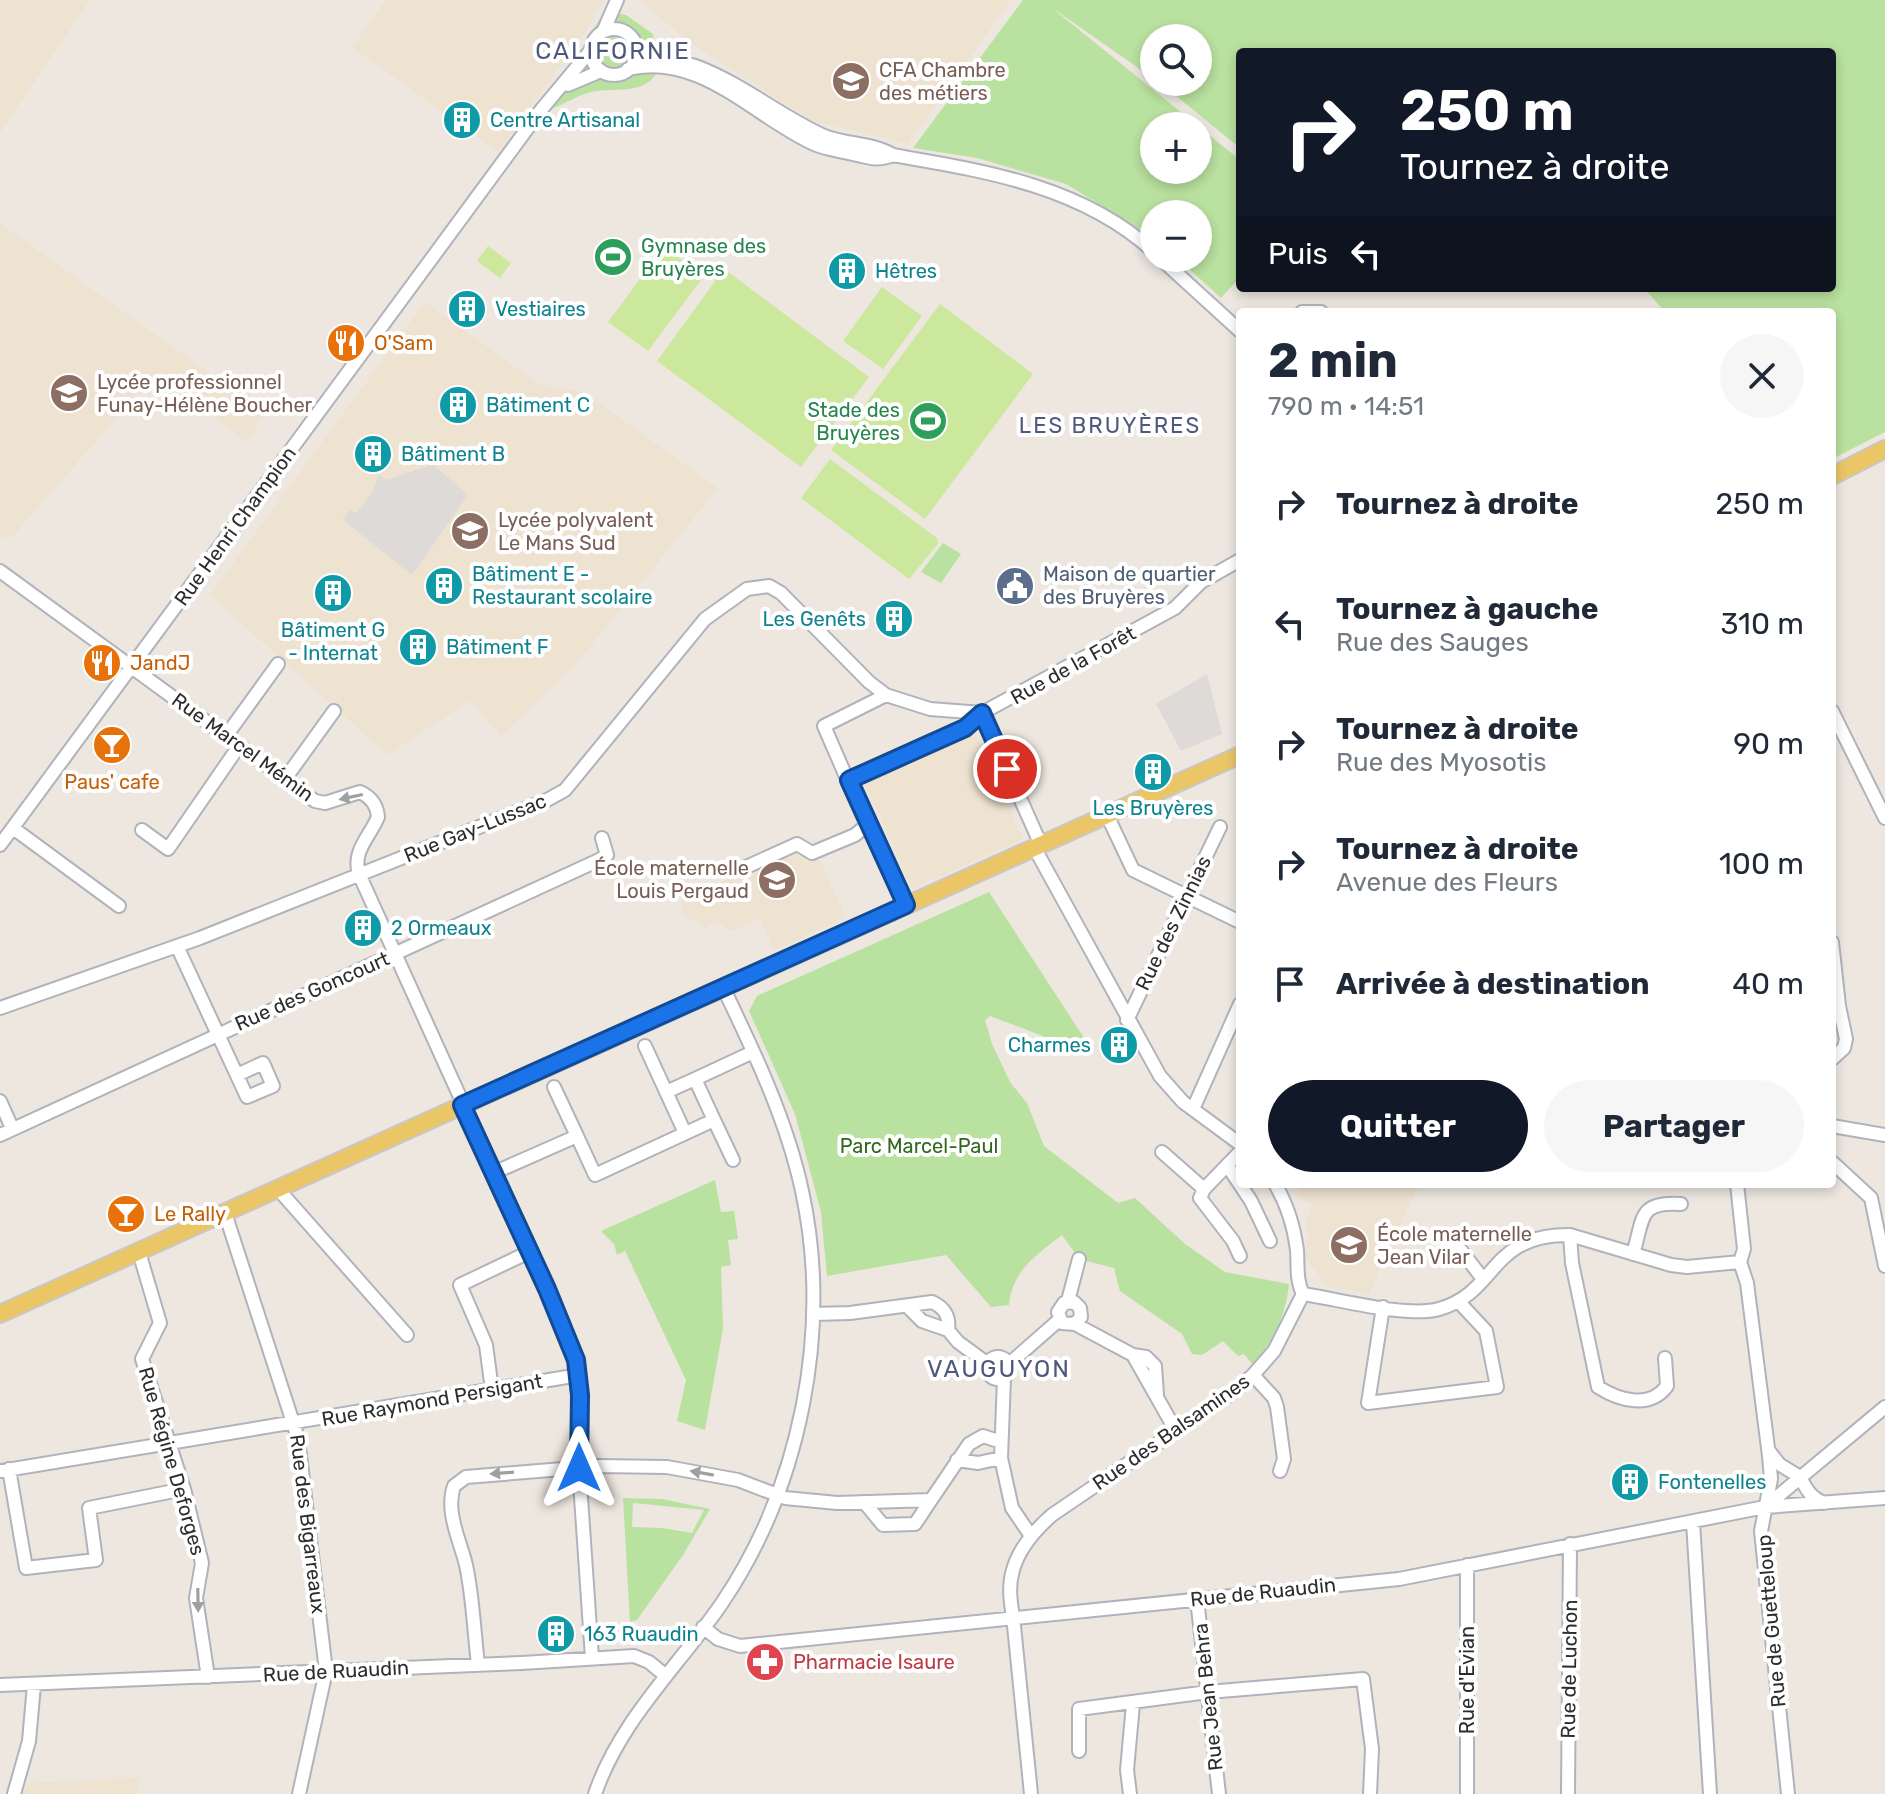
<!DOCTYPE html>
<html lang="fr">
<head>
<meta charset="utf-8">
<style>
  body { margin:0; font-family:Rubik,sans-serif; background:#f6f6f7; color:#1f2937; height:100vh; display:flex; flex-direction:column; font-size:30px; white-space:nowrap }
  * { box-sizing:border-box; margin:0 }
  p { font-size:26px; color:#747a83 }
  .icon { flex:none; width:44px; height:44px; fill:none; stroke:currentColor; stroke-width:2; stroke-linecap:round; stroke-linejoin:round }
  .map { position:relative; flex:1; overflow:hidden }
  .panel { position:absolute; left:1236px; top:308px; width:600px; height:880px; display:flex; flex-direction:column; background:#fff; border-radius:8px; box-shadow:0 4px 12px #0003 }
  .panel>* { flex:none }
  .guide { position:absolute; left:1236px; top:48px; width:600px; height:244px; border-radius:8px; box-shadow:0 4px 12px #0003; background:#111827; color:#fff; overflow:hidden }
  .controls { position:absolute; left:1140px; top:24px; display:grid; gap:16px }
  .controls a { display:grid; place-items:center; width:72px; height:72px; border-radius:50%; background:#fff; box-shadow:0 4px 12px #0003; font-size:40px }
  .pin { position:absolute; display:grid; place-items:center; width:68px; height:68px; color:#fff; margin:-34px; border:4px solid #fff; border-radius:50%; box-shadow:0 2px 8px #0007 }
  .me { position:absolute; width:88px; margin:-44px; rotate:0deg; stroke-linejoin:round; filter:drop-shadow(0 0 6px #0008) }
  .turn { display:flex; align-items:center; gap:28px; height:168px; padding:0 32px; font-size:36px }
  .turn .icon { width:104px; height:104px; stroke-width:2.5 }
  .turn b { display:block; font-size:56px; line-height:68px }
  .then { display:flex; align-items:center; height:76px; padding:0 32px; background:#0003; gap:16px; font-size:30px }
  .round { display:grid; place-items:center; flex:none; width:84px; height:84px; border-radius:42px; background:#f6f6f7 }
  .summary { display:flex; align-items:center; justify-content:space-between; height:136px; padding:0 32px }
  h1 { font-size:48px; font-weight:700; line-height:60px }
  .primary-button { display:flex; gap:16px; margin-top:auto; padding:16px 32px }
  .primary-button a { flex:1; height:92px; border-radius:48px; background:#111827; color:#fff; font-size:32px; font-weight:700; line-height:92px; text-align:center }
  .primary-button a+a { background:#f6f6f7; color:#1f2937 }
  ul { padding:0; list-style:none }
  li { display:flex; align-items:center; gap:24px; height:120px; padding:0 32px }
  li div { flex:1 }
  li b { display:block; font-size:30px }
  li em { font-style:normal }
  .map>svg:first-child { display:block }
</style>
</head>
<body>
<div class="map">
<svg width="1885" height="1794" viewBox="0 0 1885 1794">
  <rect width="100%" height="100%" fill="#ede7e0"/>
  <path fill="#eee3d1" d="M0,0h90l-90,133z
    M386,0h217l-13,24 -92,128 -146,-105z
    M639,0h372l-103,144 -96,-23 -124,-80z
    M0,223l265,190 -18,29 -91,-69 -142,162 -6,3 -8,-2z
    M425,302l111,80 20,7h14l18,6 130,93 -145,180 -72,68 -31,-35 -83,54 -177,-160z
    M973,726l50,113 -111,50 -50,-113z
    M797,848l6,2 5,10 10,-4 28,61 -71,34 -16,-32 -27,12 -18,-11 -7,9 -25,-16 -1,-13z
    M1301,1184h118l-50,110 -43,-8 -21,-31 3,-19 -2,-16 6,-15 -16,-9z
    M141,1778l-5,16h-114l3,-10 5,1 2,-6 9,3z"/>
  <path fill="#b9e19f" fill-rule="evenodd" d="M1023,0h862v432l-53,27v-147h-167l-21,-24h188v-236h-592v96l-81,-66h39v-44h-44v41l-103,-72 189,153v117l-19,21 -44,-40h21v-44h-44v24l-88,-54 -89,-26 -64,-10zM1154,126h44v44h-44z
    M605,12l21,3 27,19 3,13 -6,20 7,5c-12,24 -44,15 -66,20 -8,1 -31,14 -42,18l8,-19 34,-41c4,33 44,31 45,-1 -5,-14 -12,-20 -26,-19l-4,-6 -15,8z
    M598 52a16 16 0 1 1 32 0a16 16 0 1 1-32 0Z
    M943,543l18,11 -20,29 -20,-11z
    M989,892l103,158 -7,2 -95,-36 -5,4 7,24 18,38 17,21 17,43 74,57 17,-5 50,46 40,28 64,12c-3,32 -16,56 -36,81l-9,-11 -6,2 -15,-15 -21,14 -10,-1 -10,-20 -62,-43 -6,-23 -35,-9 -17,-24c-26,20 -50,36 -53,70l-18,2 -45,-52 -119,21 -6,-64 -26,-98 -46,-103 8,-15z
    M715,1180l6,32 13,-1 4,28 -10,1 3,25 -10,2 2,61 -18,102 -28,-9 9,-41 -61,-129 -8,4 -3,-11 -13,-13z
    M623,1498l39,1 48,10 -27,46 -46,65 -7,2zM633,1503l71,7 -12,23 -30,-5 -30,-1z"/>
  <path fill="#cbe89c" d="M488,246l23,17 -11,15 -23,-17z
    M664,247l40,29 -56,75 -40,-29z
    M724,269l145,108 -68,90 -144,-106z
    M882,287l40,29 -39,53 -40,-28z
    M940,304l93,70 -108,145 -94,-69z
    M830,459l107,79 1,6 -29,35 -108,-81z"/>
  <path fill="#dedad7" d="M433,464l35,31 -56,80 -69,-55 7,-10 6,3 14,-17 9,-21 7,5z
    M1207,674l15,60 -41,17 -25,-47z"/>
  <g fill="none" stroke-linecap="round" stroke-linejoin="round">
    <g stroke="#b0b3bc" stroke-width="16">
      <path id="minor" d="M591 52a23 23 0 1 1 46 0a23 23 0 1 1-46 0Z
        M603,32l14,-32
        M635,44c14,16 43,15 63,23 44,17 81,48 124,68 23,10 49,7 71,20 92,16 189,31 261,97
        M628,69c73,-17 126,48 186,75 13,6 29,7 43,11 14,3 22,6 36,0
        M568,85l33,-14
        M1160,258l80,73
        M1302,312h19
        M0,571l315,230 10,2 35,-11c11,5 17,13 18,25 -9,21 -26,34 -19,57l188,415 29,71 3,15v93l13,190
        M1832,711l53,107
        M982,713l59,132
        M226,736l52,-72
        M285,779l49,-68
        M849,780l116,-52 17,-15 193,-105 26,-26 39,-22
        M1107,815l26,55 107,52
        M867,825l39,80
        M13,828l106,78
        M142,830l26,19 71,-103
        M0,845l541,-735 50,-60
        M1034,847l126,229 23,26 57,42
        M744,868l53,-24 15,9 43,-18 12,-10 -43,-99 62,-31
        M1832,942l7,64 7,33 -2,9 -12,11
        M177,946l70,151 26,-11 -10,-23 -26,12
        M0,1008l200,-70 347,-138 18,-10 140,-171 42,-30 22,-3 12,7 88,89 17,13 44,14 52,4
        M1127,1020l93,-193
        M645,1046l40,87
        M554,1087l23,49
        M666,1092l29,-13
        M0,1101l12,27
        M1193,1109l47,-105
        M714,1120l19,40
        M1832,1126l53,9
        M0,1135l599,-275 8,-5 -5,-17
        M1162,1152l42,37 -4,9 33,43 7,15
        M1832,1162l39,36 14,68
        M1227,1165l24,36 19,40
        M493,1173l84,-37 18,39 119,-55 -19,-41 58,-27
        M1275,1184c12,20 19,43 22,66 1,15 -1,31 6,44
        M1737,1184l7,65 -4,13 7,21 22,173 2,23 -10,52 27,263
        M278,1189l129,146
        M1204,1189l36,-37
        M225,1213l73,225 28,233 -27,123
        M1570,1235l2,28 26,124c22,14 52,22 69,-1l-2,-28
        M1450,1236l33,43
        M139,1252l21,71 -18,36 42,130 18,74 -6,35 12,79
        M1633,1254c11,-36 5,-53 48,-50
        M1303,1294c35,5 104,24 136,15 60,-17 49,-75 131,-74l101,30 16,2 53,-5
        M1068,1301l11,-42
        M908,1307l14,14 26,9 10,12 30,22
        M1383,1307l-15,96 129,-16 -11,-56 -28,-30
        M813,1314l37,-1 82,-11c13,6 18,14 16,28
        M1075,1324l6,-7 -1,-9 -6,-6 -10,1 -6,9 4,11 13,1 58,31 13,2 9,9 2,29
        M1133,1355l43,76
        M987 1368a11 11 0 1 1 22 0a11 11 0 1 1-22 0Z
        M1009,1364l50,-44
        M1253,1375l21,23 3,9 7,52 -4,12
        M1004,1378l-3,80 11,50 19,28
        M492,1390l-6,-45 -26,-60 69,-33
        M1769,1451l10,13 21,13
        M957,1460l21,3 23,-5
        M9,1469l17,99 70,-8 -7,-52 95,-19
        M0,1471l579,-96
        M1800,1477c6,12 11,21 24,26
        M864,1502l19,23 32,-1 16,-24
        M1765,1507l120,-100
        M1693,1522l17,272
        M1467,1565v229
        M1197,1599l22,195
        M703,1627l15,12 22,7 659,-67 366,-72 120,-9
        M478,1664c-4,-32 -5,-67 -12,-99 -6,-25 -21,-53 -12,-79l12,-9 133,-11 68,1 71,13 47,18 52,5 94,-3 38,-56 14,-8 18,6
        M0,1685l522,-22 112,-7 15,6 17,14
        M1079,1751v-42l129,-17 155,-13 9,70 -2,45
        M14,1794l15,-53 5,-56
        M595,1794c25,-74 84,-128 127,-191 79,-117 110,-274 80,-412 -15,-71 -48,-139 -79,-204
        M1031,1794c-6,-56 -11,-112 -17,-168 -2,-19 -7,-36 -1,-56 6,-22 22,-40 39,-55l184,-125 17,-15 21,-24 29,-57
        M1130,1794l-3,-24 6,-66
        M1568,1794l2,-250"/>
    </g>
    <g stroke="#c8c8c8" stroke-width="20">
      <path id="major" d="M1832,476l53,-27
        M0,1314l1240,-559"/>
    </g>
    <use href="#minor" stroke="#fff" stroke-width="12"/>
    <use href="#major" stroke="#ebc667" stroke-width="16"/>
  </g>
  <defs><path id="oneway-solid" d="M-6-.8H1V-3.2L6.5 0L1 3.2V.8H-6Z" transform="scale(2)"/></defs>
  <g fill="#a0a0a0">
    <use href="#oneway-solid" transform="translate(351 797) rotate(168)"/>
    <use href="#oneway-solid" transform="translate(502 1473) rotate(176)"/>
    <use href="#oneway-solid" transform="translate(702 1473) rotate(-170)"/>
    <use href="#oneway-solid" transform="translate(198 1600) rotate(89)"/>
  </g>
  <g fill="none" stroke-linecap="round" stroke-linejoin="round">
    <g stroke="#114b97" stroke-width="20">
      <path id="route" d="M579,1468l1,-73 -4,-35 -29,-71 -85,-184 444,-200 -57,-125 116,-52 17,-15 25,56"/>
    </g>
    <use href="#route" stroke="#1a73e8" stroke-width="14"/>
  </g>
  <defs>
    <g id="school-disc" transform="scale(2)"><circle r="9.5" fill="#8d6e63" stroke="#fff"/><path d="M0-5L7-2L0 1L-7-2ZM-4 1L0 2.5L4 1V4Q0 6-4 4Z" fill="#fff"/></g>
    <g id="building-disc" transform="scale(2)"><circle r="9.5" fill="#0f9aa8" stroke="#fff"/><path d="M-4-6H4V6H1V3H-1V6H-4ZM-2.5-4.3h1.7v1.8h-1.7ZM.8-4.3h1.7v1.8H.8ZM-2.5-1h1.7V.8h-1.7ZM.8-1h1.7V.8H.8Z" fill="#fff"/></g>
    <g id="stadium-disc" transform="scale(2)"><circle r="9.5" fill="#2e9e5b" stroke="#fff"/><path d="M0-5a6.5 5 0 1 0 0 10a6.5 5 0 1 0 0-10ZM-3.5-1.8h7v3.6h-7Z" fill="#fff"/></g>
    <g id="restaurant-disc" transform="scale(2)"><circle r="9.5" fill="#e8710a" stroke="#fff"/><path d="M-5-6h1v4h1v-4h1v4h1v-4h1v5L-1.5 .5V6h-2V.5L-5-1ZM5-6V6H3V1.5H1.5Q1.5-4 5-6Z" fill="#fff"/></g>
    <g id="civic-disc" transform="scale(2)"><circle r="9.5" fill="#5c6f8a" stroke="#fff"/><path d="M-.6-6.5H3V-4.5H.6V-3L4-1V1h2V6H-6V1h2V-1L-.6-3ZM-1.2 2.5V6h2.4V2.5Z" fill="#fff"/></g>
    <g id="bar-disc" transform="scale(2)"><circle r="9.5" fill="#e8710a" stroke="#fff"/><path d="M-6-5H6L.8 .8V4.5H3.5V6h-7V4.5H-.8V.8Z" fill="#fff"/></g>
    <g id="pharmacy-disc" transform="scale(2)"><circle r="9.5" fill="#e0444e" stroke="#fff"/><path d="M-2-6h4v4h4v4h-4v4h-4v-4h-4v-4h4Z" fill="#fff"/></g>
  </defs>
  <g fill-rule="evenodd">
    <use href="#school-disc" x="851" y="81"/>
    <use href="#building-disc" x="462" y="120"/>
    <use href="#stadium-disc" x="613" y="257"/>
    <use href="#building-disc" x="847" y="271"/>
    <use href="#building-disc" x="467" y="309"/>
    <use href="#restaurant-disc" x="346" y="343"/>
    <use href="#school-disc" x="69" y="393"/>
    <use href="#building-disc" x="458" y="405"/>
    <use href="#stadium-disc" x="928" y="421"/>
    <use href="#building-disc" x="373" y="454"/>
    <use href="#school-disc" x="470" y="531"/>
    <use href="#building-disc" x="444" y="586"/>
    <use href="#civic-disc" x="1015" y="586"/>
    <use href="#building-disc" x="333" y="593"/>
    <use href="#building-disc" x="894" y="619"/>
    <use href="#building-disc" x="418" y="647"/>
    <use href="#restaurant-disc" x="102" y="663"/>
    <use href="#bar-disc" x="112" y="745"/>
    <use href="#building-disc" x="1153" y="772"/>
    <use href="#school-disc" x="777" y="880"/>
    <use href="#building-disc" x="363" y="928"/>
    <use href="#building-disc" x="1119" y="1045"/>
    <use href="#bar-disc" x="126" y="1214"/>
    <use href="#school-disc" x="1349" y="1245"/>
    <use href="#building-disc" x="1630" y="1482"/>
    <use href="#building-disc" x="556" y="1634"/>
    <use href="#pharmacy-disc" x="765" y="1662"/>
  </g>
  <g text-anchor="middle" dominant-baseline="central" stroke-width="8" stroke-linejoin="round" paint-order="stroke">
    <g font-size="20" fill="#785e54" stroke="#fff" text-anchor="start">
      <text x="879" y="70">CFA Chambre<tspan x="879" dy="23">des métiers</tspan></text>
      <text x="97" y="382">Lycée professionnel<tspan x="97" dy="23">Funay-Hélène Boucher</tspan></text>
      <text x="498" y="520">Lycée polyvalent<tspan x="498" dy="23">Le Mans Sud</tspan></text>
      <text x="749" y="868" text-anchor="end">École maternelle<tspan x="749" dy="23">Louis Pergaud</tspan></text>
      <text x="1377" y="1234">École maternelle<tspan x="1377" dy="23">Jean Vilar</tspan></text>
    </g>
    <g font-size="20" fill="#0d838f" stroke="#fff" text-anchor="start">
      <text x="490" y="120">Centre Artisanal</text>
      <text x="875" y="271">Hêtres</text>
      <text x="495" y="309">Vestiaires</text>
      <text x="486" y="405">Bâtiment C</text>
      <text x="401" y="454">Bâtiment B</text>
      <text x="472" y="574">Bâtiment E -<tspan x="472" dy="23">Restaurant scolaire</tspan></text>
      <text x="866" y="619" text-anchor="end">Les Genêts</text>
      <text x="333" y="630" text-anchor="middle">Bâtiment G<tspan x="333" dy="23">- Internat</tspan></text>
      <text x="446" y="647">Bâtiment F</text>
      <text x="1153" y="808" text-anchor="middle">Les Bruyères</text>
      <text x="391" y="928">2 Ormeaux</text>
      <text x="1091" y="1045" text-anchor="end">Charmes</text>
      <text x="1658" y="1482">Fontenelles</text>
      <text x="584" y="1634">163 Ruaudin</text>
    </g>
    <g font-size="20" fill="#27864d" stroke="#fff" text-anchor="start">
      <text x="641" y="246">Gymnase des<tspan x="641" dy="23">Bruyères</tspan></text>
      <text x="900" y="410" text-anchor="end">Stade des<tspan x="900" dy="23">Bruyères</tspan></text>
    </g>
    <g font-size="20" fill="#c56008" stroke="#fff" text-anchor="start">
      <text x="374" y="343">O'Sam</text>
      <text x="130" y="663">JandJ</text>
      <text x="112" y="782" text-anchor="middle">Paus' cafe</text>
      <text x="154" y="1214">Le Rally</text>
    </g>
    <g font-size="20" fill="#2d2d2d" stroke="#fff">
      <text transform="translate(235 526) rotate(-54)">Rue Henri Champion</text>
      <text transform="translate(1073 665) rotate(-29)">Rue de la Forêt</text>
      <text transform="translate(243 747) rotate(36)">Rue Marcel Mémin</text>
      <text transform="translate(475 828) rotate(-22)">Rue Gay-Lussac</text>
      <text transform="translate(1173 923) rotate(-64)">Rue des Zinnias</text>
      <text transform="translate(312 991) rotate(-24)">Rue des Goncourt</text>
      <text transform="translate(432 1400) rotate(-10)">Rue Raymond Persigant</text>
      <text transform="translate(1171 1432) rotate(-35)">Rue des Balsamines</text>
      <text transform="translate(172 1461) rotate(74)">Rue Régine Deforges</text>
      <text transform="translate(308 1524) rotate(83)">Rue des Bigarreaux</text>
      <text transform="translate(1263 1592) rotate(-6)">Rue de Ruaudin</text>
      <text transform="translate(1771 1621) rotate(-95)">Rue de Guetteloup</text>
      <text transform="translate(1569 1669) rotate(-89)">Rue de Luchon</text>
      <text transform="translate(336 1671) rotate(-3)">Rue de Ruaudin</text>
      <text transform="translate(1467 1680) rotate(-90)">Rue d'Evian</text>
      <text transform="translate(1208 1697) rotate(-96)">Rue Jean Behra</text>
    </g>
    <g font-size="20" fill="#4e5e75" stroke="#fff" text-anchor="start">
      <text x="1043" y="574">Maison de quartier<tspan x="1043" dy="23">des Bruyères</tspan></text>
    </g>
    <g font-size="20" fill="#31681e" stroke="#fff">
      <text x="919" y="1146">Parc Marcel-Paul</text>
    </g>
    <g font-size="20" fill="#be3a42" stroke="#fff" text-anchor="start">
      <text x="793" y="1662">Pharmacie Isaure</text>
    </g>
    <g font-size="22" letter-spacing="2" fill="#4e597c" stroke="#fff">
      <text x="1110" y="425">LES BRUYÈRES</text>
    </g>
    <g font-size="24" letter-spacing="2" fill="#4e597c" stroke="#fff">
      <text x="613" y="51">CALIFORNIE</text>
      <text x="999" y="1369">VAUGUYON</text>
    </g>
  </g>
</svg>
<div class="controls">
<a><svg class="icon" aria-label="search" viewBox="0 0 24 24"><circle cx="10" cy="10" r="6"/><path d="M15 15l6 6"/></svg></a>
<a>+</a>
<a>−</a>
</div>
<div class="pin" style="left:1007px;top:769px;background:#d93025"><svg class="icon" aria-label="arrive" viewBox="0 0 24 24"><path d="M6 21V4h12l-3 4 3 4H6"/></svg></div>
<svg class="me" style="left:579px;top:1468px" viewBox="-20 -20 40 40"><path d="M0-17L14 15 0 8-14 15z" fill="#1a73e8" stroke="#fff" stroke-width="4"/></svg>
<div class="guide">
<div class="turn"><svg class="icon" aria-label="right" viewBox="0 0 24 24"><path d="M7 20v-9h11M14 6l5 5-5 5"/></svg><div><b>250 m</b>Tournez à droite</div></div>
<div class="then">Puis<svg class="icon" aria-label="left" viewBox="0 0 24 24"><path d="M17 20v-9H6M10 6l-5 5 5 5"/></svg></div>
</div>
<section class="panel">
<div class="summary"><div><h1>2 min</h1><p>790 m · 14:51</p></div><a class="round"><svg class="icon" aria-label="close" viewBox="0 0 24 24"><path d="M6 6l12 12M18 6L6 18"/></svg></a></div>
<ul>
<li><svg class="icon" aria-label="right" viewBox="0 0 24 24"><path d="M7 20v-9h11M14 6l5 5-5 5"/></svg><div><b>Tournez à droite</b></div><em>250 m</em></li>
<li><svg class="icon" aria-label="left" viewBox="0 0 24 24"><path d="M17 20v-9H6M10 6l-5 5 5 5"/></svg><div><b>Tournez à gauche</b><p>Rue des Sauges</p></div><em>310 m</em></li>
<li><svg class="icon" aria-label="right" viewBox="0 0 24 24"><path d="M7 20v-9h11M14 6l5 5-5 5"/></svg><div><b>Tournez à droite</b><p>Rue des Myosotis</p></div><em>90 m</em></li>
<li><svg class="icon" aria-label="right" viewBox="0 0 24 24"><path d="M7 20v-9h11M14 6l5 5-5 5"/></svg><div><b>Tournez à droite</b><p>Avenue des Fleurs</p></div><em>100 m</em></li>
<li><svg class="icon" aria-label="arrive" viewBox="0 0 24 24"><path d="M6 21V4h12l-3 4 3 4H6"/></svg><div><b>Arrivée à destination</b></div><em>40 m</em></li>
</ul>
<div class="primary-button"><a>Quitter</a><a>Partager</a></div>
</section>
</div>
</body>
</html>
